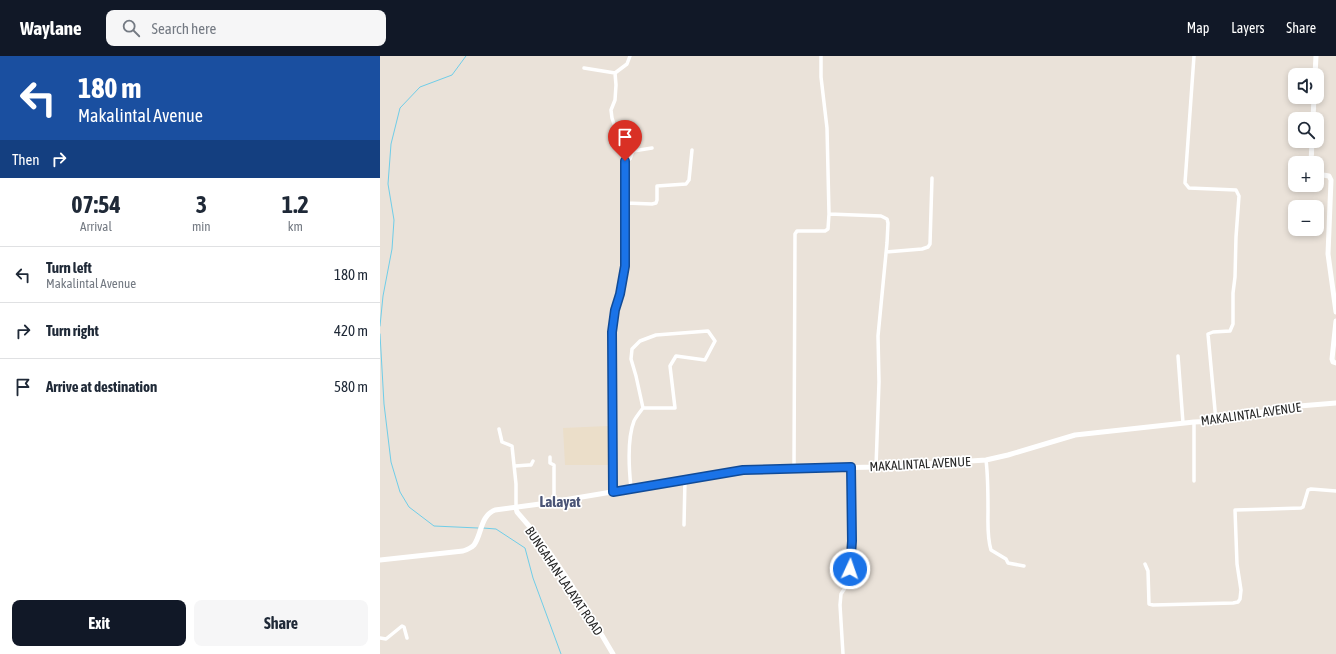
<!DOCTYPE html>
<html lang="en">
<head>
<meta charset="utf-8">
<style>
  body { margin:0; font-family:"Asap Condensed",sans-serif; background:#f6f6f7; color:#1f2937; height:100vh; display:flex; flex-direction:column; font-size:15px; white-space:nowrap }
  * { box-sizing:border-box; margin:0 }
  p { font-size:13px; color:#747a83 }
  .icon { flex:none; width:22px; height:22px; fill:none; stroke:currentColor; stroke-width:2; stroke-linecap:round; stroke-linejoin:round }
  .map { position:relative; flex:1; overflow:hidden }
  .details { display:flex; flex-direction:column; background:#fff; width:380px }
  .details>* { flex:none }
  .hud { background:#1a4fa0; color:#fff; overflow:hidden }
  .buttons { position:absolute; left:908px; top:12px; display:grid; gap:8px }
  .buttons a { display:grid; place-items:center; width:36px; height:36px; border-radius:8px; background:#fff; box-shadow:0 2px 6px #0003; font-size:20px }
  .pin { position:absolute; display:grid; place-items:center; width:34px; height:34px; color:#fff; margin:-41px -17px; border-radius:50% 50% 50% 0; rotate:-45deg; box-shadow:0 0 4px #0007 }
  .pin .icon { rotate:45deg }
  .me { position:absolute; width:44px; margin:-22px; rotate:3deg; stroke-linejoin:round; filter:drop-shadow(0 0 3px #0008) }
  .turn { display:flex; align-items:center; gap:14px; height:84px; padding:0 12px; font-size:18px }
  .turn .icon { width:52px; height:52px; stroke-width:2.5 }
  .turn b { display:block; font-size:28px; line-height:34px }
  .then { display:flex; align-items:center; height:38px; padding:0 12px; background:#0003; gap:8px; font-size:15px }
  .eta { display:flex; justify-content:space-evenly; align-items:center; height:68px; text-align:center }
  .eta b { font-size:24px; font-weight:700; line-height:28px }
  .primary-button { display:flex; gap:8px; margin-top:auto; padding:8px 12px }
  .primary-button a { flex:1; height:46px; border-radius:8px; background:#111827; color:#fff; font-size:16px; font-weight:700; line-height:46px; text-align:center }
  .primary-button a+a { background:#f6f6f7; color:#1f2937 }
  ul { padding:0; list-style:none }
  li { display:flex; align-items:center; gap:12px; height:56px; padding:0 12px; border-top:1px solid #e0e1e3 }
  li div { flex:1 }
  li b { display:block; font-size:15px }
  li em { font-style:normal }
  header { display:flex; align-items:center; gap:24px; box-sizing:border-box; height:56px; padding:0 20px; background:#111827; color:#fff }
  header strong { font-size:19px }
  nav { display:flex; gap:22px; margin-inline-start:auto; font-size:14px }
  .search { width:280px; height:36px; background:#f6f6f7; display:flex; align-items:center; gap:10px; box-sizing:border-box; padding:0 14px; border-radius:8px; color:#747a83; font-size:15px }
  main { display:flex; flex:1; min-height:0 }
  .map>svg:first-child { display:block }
</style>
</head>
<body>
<header>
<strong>Waylane</strong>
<div class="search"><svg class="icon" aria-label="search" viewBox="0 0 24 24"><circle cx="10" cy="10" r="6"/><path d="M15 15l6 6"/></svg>Search here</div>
<nav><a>Map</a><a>Layers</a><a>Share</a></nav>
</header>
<main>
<section class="details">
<div class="hud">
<div class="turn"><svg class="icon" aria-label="left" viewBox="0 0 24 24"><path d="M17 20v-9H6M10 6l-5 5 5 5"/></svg><div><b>180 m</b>Makalintal Avenue</div></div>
<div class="then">Then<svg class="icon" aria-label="right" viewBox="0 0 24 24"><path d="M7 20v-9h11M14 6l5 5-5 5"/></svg></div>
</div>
<div class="eta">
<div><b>07:54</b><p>Arrival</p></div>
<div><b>3</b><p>min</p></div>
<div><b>1.2</b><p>km</p></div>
</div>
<ul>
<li><svg class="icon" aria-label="left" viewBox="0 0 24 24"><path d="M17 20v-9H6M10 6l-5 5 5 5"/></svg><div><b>Turn left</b><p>Makalintal Avenue</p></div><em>180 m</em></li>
<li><svg class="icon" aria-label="right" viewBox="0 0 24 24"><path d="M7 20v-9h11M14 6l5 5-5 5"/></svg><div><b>Turn right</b></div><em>420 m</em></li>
<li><svg class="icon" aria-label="arrive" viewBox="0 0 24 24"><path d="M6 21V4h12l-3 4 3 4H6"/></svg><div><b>Arrive at destination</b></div><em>580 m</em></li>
</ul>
<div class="primary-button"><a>Exit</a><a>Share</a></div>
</section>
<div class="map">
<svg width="956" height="598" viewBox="0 0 956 598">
  <rect width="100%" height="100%" fill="#eae2d9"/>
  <path fill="#ebdec9" d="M228,370l2,39h-45l-2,-37z"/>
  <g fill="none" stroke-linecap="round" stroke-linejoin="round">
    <path stroke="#6fcde8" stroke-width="1" d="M0,270l3,-30 9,-47 2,-29 -6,-36 3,-40 9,-36 20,-21 32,-12 14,-19
      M0,278l4,70 7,58 9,30 9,15 25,19 44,2
      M103,472l13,1 29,19 8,30 28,76"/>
    <path stroke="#fff" stroke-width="3.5" d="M814,0l-9,127 4,5 47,2 3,6 -3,41 -1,40 -2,16v31l-3,7 -17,1 -5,2 8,87
      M204,12l31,5
      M245,105l5,-2 3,-8 19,-3
      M246,147l26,1 4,-1 1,-3v-14l29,-2 3,-4 3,-30
      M449,158l52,2 6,3 1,4 -1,20 -9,93 1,46 -3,85
      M506,196l36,-3 6,-2 2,-3 2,-66
      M798,300l5,67
      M814,366v59
      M119,373l3,13 10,4 4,38v24
      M170,401v6l4,2v37
      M606,404c2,16 2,33 2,50 0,14 -1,27 3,40l15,9 2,4 16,3
      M135,410l14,-1h2l2,-4
      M414,413l1,-235 2,-3h28l3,-2 1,-15 -2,-86 -6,-51v-21
      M251,432c-2,-19 -4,-49 3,-67 2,-4 6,-9 9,-13l-7,-32 -5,-17 1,-10 8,-8 16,-6 52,-4 7,10 -10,19 -29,-4 -6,10 5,42h-32
      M233,436l-1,-160 3,-22 5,-16 5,-28v-105l-1,-7 -12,-36 -1,-8 4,-10 1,-15 -1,-12 12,-9 3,-8
      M304,469l1,-46
      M765,508l3,7 1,33 4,1 80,-2 5,-1 2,-3 1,-9 -4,-26 -2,-54 66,-2 2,-1 5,-17 3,-1 25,2
      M0,582l6,1 16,-13 2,1 3,11
      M463,598l-3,-49 1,-11 6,-9 3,-16 2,-28 -1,-20v-54"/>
    <path stroke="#fff" stroke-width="5" d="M935,19l1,-19
      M933,63l1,-22
      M931,107l1,-22
      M937,118l12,2 2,4 -3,74 8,58
      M956,265l-4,38 1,3 3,1
      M136,452l1,4c38,42 67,93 96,142
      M0,504l83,-9c3,-1 8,-3 11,-6 8,-11 6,-29 21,-35l45,-6 203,-34 133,-3 110,-7 22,-5 67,-20 119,-13 22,-1 71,-14 49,-4"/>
  </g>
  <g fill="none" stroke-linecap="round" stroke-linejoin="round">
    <g stroke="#114b97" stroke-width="10">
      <path id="route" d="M245,105v105l-5,28 -5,16 -3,22 1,160 130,-22 108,-3 1,74 -2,28"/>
    </g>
    <use href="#route" stroke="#1a73e8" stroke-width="7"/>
  </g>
  <g text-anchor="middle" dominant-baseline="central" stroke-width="3.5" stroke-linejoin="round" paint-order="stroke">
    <g font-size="13" fill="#272727" stroke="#fff">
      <text transform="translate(871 358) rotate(-8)">MAKALINTAL AVENUE</text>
      <text transform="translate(540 408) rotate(-3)">MAKALINTAL AVENUE</text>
      <text transform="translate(184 525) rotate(56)">BUNGAHAN-LALAYAT ROAD</text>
    </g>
    <g font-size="15" font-weight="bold" fill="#4a5476" stroke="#fff">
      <text x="180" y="445">Lalayat</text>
    </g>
  </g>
</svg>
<div class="buttons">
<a><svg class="icon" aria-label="sound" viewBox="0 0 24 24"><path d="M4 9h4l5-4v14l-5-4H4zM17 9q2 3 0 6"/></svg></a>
<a><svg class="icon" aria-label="search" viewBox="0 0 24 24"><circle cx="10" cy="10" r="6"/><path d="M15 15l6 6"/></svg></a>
<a>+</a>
<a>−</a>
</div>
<div class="pin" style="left:245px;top:105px;background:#d93025"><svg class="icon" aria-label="arrive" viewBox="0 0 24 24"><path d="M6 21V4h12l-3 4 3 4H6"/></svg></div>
<svg class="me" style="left:470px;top:513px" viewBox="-20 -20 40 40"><circle r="17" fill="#1a73e8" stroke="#fff" stroke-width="3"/><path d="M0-11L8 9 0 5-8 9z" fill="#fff"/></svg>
</div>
</main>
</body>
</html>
